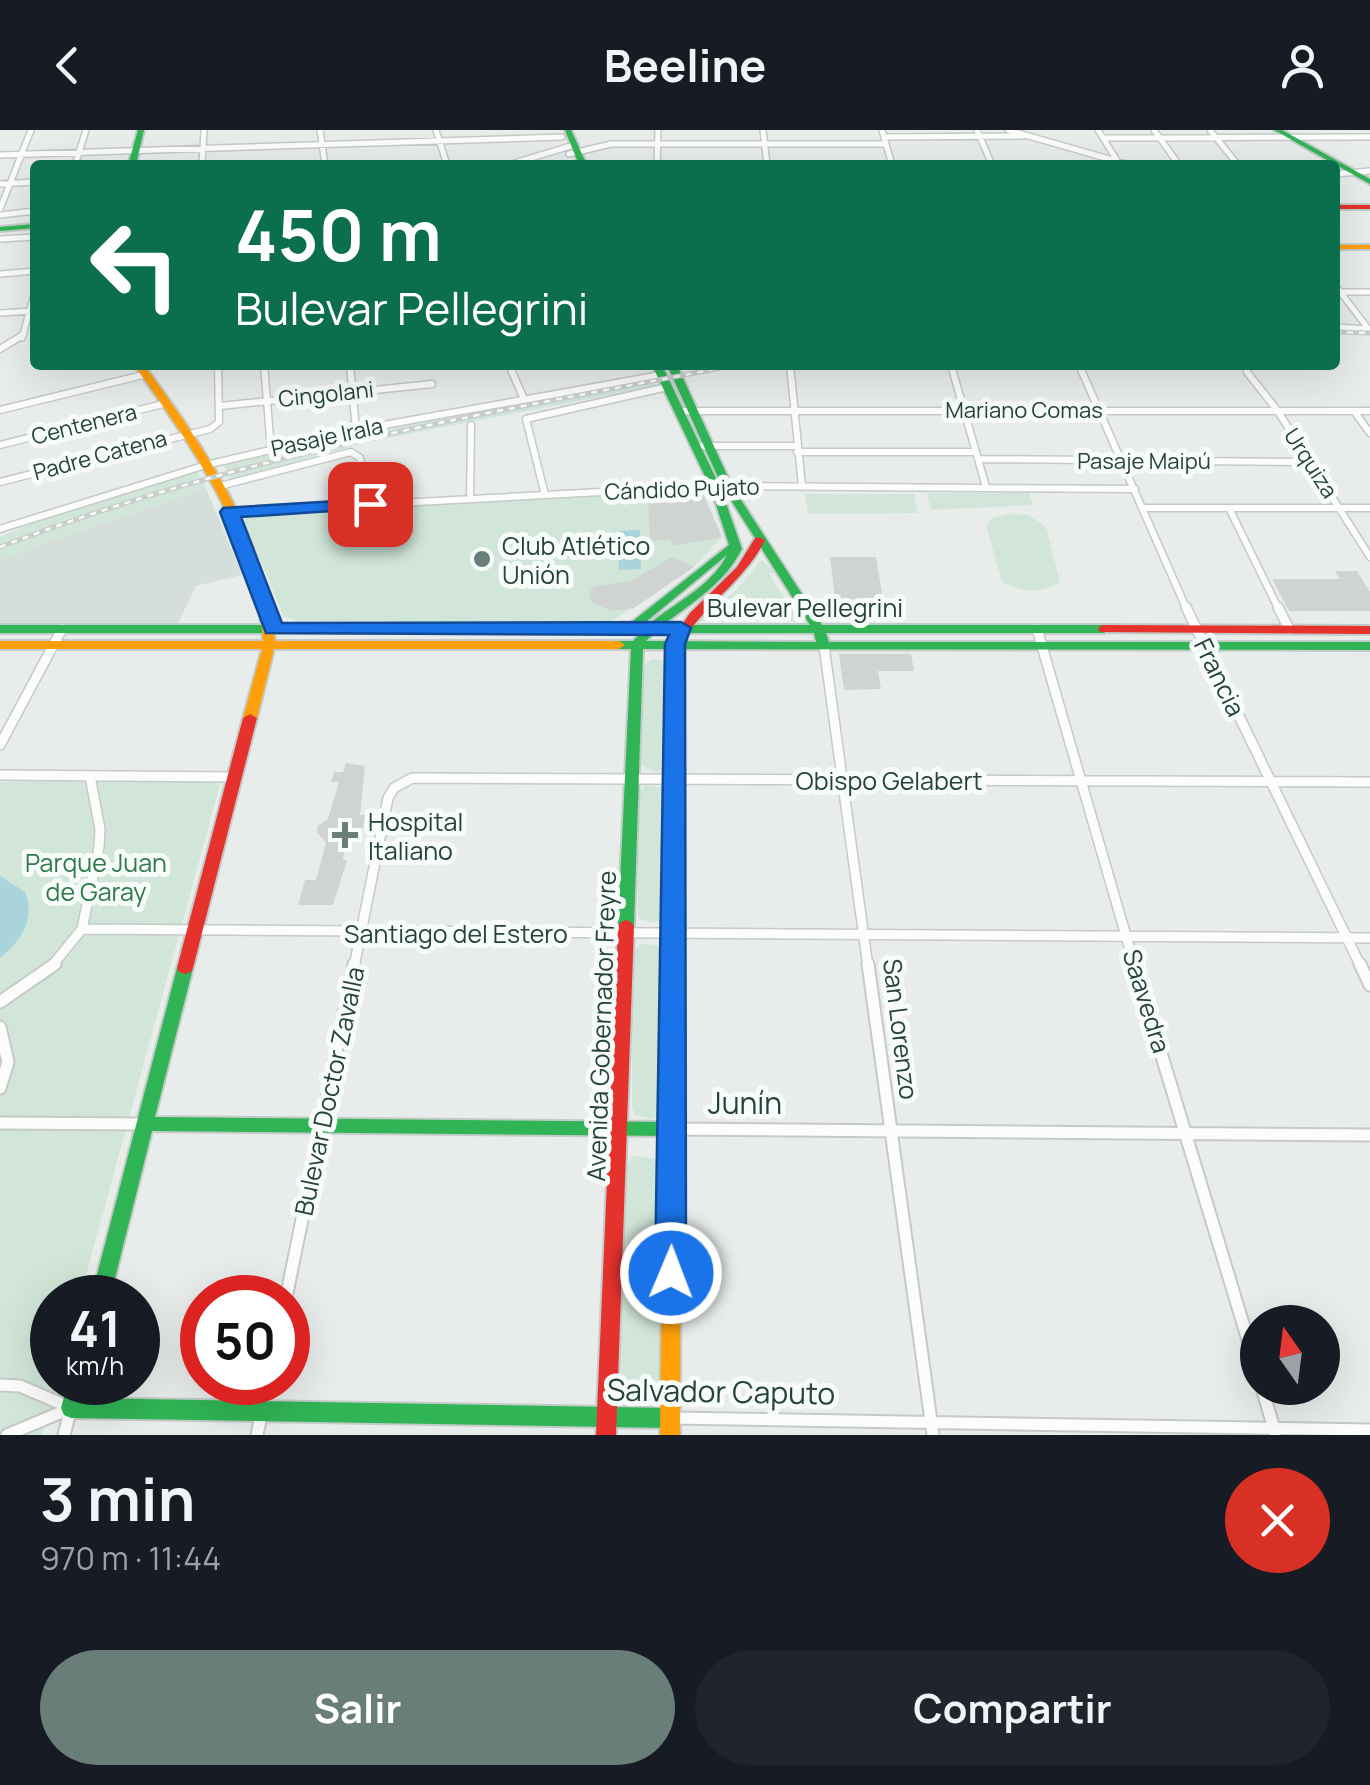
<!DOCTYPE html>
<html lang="es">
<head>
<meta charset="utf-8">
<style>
  body { margin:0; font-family:Manrope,sans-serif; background:#20242c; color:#f1f3f6; height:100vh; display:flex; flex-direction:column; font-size:38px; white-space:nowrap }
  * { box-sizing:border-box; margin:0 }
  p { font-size:32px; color:#9ea1a6 }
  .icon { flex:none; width:55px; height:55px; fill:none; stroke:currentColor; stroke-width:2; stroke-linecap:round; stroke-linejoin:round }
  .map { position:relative; height:1305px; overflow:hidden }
  .panel { display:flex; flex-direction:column; background:#171b24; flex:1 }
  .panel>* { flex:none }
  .guide { position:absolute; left:30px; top:30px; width:1310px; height:210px; border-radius:10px; box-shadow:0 10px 40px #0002; background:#0b6e4f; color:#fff; overflow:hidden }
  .needle { width:65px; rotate:346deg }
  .tools { position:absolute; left:1240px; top:1175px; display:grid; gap:20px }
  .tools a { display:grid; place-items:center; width:100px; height:100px; border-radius:50%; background:#171b24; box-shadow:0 10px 40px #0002; font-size:50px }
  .speed { position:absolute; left:30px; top:1145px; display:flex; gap:20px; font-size:50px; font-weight:700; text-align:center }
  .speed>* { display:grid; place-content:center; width:130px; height:130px; border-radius:50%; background:#171b24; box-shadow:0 10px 40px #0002; line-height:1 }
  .speed small { font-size:25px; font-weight:400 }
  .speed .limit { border:15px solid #d22; background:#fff; color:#111 }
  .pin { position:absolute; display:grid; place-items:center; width:85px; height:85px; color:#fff; margin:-42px; border-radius:20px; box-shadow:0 5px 15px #0006 }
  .me { position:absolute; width:110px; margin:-55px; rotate:1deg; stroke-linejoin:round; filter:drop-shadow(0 0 8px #0008) }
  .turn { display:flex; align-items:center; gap:35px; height:210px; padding:0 40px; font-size:45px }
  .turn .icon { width:130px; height:130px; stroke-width:2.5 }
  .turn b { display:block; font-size:70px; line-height:85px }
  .round { display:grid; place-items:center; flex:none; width:105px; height:105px; border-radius:52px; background:#20242c }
  .head { display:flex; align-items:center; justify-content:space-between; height:170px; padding:0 40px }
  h1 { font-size:60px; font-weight:700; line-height:75px }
  .cta { display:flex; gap:20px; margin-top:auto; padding:20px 40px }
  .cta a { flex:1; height:115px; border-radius:60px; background:#697e78; color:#fff; font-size:40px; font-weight:700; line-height:115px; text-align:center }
  .cta a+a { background:#20242c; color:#f1f3f6 }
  header { display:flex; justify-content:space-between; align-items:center; height:130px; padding:0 40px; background:#171b24; font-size:45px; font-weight:700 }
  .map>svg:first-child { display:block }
</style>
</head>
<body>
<header><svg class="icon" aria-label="back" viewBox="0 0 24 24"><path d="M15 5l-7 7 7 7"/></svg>Beeline<svg class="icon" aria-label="person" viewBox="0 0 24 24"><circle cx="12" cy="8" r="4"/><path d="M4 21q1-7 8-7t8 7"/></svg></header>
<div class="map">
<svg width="1370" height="1305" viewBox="0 0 1370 1305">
  <rect width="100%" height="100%" fill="#e8edeb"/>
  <path fill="#d6dedb" d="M206,358l36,87 -46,11 -18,37h-178v-64z"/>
  <path fill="#d1e6d8" d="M652,249l3,7 -283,55 -142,38 -6,-14 141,-34z
    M198,342l8,16 -206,71v-22l74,-31z
    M690,359l12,3 20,45 -28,30 -84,55 -311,-1 -15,-4 -40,-97 7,-5z
    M927,363h102l4,12 -102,5z
    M805,364h109l4,19 -110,1z
    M1008,384l21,1 17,12 14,56c-21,10 -37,10 -58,-1l-16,-56 6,-8z
    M762,430l13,13h-6l20,33 8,2 9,13h-110l39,-30z
    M652,529l12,2 3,6v101l-11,4 -15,-7v-98z
    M213,650l7,5 -140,512 -28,1v84l5,1 -15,52h-42v-653z
    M645,655l18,2 3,7 1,125 -12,4 -14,-3 -3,-5v-121z
    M641,813l20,3 4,9v158l-14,6 -16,-4 -3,-7v-153z
    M633,1026l23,3 4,12 -1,212 -16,7 -18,-5 -4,-9 2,-205z"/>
  <path fill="#a9d4db" d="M640,400l1,39 -22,1 -1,-39z
    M0,746l25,16c11,27 -4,49 -25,66z"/>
  <path fill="#cfd4d2" d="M703,363l19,44 -49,9 -3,-7 -20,3 -2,-46z
    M672,427l22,10 -60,41 -21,3 -21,-8 -3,-10 5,-7 37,-5z
    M830,427h46l8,49h-48z
    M1335,441h22l13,21v19h-81l-17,-32h68z
    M839,524h72l3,17h-36l3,18 -37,1z
    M346,633l19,3 -5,49h6l-6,24h-14l-3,21h4l-14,45h-35l7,-25h11l10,-37 -9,-11 1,-6 10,-7 11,-37h-8l3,-10h9z"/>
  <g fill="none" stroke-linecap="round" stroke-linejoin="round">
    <g stroke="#c5cac8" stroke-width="8">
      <path id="street-far3" d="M320,0l5,35
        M436,0l11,35
        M763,0l4,35
        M882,0l10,35
        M977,0l15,35
        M1008,0l122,35
        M1098,0l20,32
        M1154,0l25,35
        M1210,0l28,35
        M884,7l140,-1
        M1103,8l267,-1
        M569,24l42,-10h275
        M0,25l562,-18
        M75,35l11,-35
        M202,35l2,-35
        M490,35l21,-1 63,-19
        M657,35l1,-35
        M1335,44l35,-3
        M0,54l35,-2
        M0,79l31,-79
        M0,85l35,-4
        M0,109l35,-2
        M0,144l35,-3
        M1335,155l35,46
        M1338,162h32
        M0,183l32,-2
        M1335,197l35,2
        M22,208l13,-47"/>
    </g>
    <g stroke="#c5cac8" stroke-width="9">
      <path id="street-far2" d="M0,219l23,-14
        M264,235l7,85
        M350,235l6,65
        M509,235l15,34
        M790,235l12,121
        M951,235l35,122
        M1079,235l108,245
        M1247,242l30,38 93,147
        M220,276l212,-22
        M0,280l147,-36
        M678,281h692
        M1354,281l16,22
        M0,315l167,-42
        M702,316h94
        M797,322h179
        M978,329l331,3
        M0,352l210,-53 9,-7 -1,-57
        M224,355l127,-33 9,6 10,46
        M545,365l-19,-76 141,-32
        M470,368l1,-73
        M1145,378h225
        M1229,378l50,102
        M230,382l483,-26 422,3
        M0,399l206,-64 150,-35 305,-55"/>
    </g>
    <g stroke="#c5cac8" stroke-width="12">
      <path id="street-far1" d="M1186,477l175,360
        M1278,477l11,22
        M1037,499l98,338
        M824,516l44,321
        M0,615l62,-116
        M0,645l235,2
        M82,799l1288,9
        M51,837l31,-38 17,-82 1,-18 -10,-53
        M354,837l34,-169 6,-10 18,-10 958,4"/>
    </g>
    <g stroke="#c5cac8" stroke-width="15">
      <path id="street" d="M868,834l65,471
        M1134,834l124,409
        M1360,834l10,21
        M0,872l55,-38
        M0,897l8,35 -8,26
        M0,993l144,1
        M673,999l697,6
        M286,1168l68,-334
        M0,1255l20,1 49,21
        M1262,1258l13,44
        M673,1288l697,12
        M7,1305l62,-26
        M64,1305l7,-27
        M257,1305l11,-53"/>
    </g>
    <g stroke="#c3cbc8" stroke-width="4">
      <path id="fast" d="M138,0h6l-8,35h-8z
        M565,0h6l16,35h-8z
        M1274,0h8l88,49v5z
        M35,94v4l-35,3v-4z
        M652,235h10l59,124 21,60c-18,35 -49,53 -79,76h147l-88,-139 -55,-121h10l55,121 90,139h282l6,4 -6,4h-278l3,9h541v8l-727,-1 -9,277 -3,4h-10l-3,-4 13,-277h-12l-6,-4 6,-4h14l8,-8h-641v-8h628l101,-80 -18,-56zM727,425c-16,32 -53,48 -79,70h-6zM654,503h160l2,9 -170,-1z
        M185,832l6,2 2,4 -38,149 517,5 6,2 3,5 -3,5 -6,2 -520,-5 -42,167h-19l86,-330 2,-4z
        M68,1252h20l-4,16 586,10 7,3 3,7 -3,7 -7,3 -599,-10 -7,-3 -3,-7z"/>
    </g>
    <g stroke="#c3cbc8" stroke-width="4">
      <path id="slow" d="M1335,115h35v4h-35z
        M134,235h10c61,83 122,171 131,276h344l6,4 -6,4h-345l-17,69 -7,4 -7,-4 19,-69h-262v-8h263c-8,-105 -69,-192 -129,-276z
        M673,809l5,2 3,4 -1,490h-20l5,-490 3,-4z"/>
    </g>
    <g stroke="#c3cbc8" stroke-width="4">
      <path id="jam" d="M1335,75h35v4h-35z
        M759,407l6,3c-21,42 -61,64 -84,104v301l-3,4h-10l-3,-4 4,-301 21,-31 47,-46 18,-29z
        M1104,495l266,1v8l-270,-2 -2,-3 2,-3z
        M250,584l7,4 -64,250 -2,4 -6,2 -6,-2 -2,-4 66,-250z
        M626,790l5,2 3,4 -18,509h-20l22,-509 3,-4z"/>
    </g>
    <use href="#street-far3" stroke="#fcfcfc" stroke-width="5"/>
    <use href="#street-far2" stroke="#fcfcfc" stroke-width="6"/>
    <use href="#street-far1" stroke="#fcfcfc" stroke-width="9"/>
    <use href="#street" stroke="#fcfcfc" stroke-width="11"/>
    <use href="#fast" fill="#30b455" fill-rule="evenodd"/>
    <use href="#slow" fill="#ff9f0a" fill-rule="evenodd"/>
    <use href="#jam" fill="#e5322d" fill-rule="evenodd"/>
    <g stroke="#c9cdcc" stroke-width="5">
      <path id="rail" d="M1335,202l35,1
        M0,417c241,-93 484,-133 736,-182"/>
    </g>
    <use href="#rail" stroke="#f7fbf9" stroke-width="2.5" stroke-dasharray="6" stroke-linecap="butt"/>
  </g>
  <path fill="#1a73e8" stroke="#114b97" stroke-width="2.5" d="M370,369l9,5 -3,4 -135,9 41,106 399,-1 10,6 -6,16 1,629 -4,10 -11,4 -11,-4 -5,-10 10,-629 4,-9 -403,-2 -46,-121 3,-4z"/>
  <g fill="#697e78" stroke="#f7fbf9" stroke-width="4">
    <circle cx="482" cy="429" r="10"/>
    <path d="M340 690h10v10h10v10h-10v10h-10v-10h-10v-10h10z"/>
  </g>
  <g text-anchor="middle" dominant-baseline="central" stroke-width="10" stroke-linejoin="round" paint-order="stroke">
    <g font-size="22" fill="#24423a" stroke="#f7fbf9">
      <text transform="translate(326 264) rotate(-6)">Cingolani</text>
      <text x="1024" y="280">Mariano Comas</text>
      <text transform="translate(84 294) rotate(-14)">Centenera</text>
      <text transform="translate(327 307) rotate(-12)">Pasaje Irala</text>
      <text transform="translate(100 325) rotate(-15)">Padre Catena</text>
      <text x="1144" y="331">Pasaje Maipú</text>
      <text transform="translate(1311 333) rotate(57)">Urquiza</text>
      <text transform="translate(682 359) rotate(-2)">Cándido Pujato</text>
    </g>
    <g font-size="25" fill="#24423a" stroke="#f7fbf9" text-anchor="start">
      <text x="502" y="415">Club Atlético<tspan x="502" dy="29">Unión</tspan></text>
      <text x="368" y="691">Hospital<tspan x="368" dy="29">Italiano</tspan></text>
    </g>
    <g font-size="25" fill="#24423a" stroke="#f7fbf9">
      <text x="805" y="477">Bulevar Pellegrini</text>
      <text transform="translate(1220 547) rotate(64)">Francia</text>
      <text x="889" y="650">Obispo Gelabert</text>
      <text x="456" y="803">Santiago del Estero</text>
      <text transform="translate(1147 871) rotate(73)">Saavedra</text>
      <text transform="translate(601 896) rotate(-88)">Avenida Gobernador Freyre</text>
      <text transform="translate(901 899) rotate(83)">San Lorenzo</text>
      <text transform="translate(329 961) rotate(-78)">Bulevar Doctor Zavalla</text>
    </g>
    <g font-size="25" fill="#2d7a4b" stroke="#f7fbf9">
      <text x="96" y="732">Parque Juan<tspan x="96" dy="29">de Garay</tspan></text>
    </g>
    <g font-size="30" fill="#24423a" stroke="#f7fbf9">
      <text x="745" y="972">Junín</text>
      <text transform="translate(721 1261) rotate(1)">Salvador Caputo</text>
    </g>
  </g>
</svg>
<div class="tools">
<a><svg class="needle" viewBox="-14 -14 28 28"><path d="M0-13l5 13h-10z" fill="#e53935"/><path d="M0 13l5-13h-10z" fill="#9ea1a6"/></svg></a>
</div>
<div class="speed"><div>41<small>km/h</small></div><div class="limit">50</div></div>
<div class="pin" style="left:370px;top:374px;background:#d93025"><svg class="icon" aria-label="arrive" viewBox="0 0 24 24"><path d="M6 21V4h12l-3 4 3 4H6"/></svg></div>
<svg class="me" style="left:671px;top:1143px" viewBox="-20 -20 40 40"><circle r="17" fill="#1a73e8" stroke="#fff" stroke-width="3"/><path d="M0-11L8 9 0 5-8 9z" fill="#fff"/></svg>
<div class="guide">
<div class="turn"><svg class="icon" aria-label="left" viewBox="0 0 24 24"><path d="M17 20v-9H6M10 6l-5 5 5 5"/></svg><div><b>450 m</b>Bulevar Pellegrini</div></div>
</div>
</div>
<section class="panel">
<div class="head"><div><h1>3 min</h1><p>970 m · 11:44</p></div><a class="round" style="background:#d93025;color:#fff"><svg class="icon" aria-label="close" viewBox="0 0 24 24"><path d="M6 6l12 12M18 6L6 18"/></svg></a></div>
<div class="cta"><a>Salir</a><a>Compartir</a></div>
</section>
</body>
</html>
